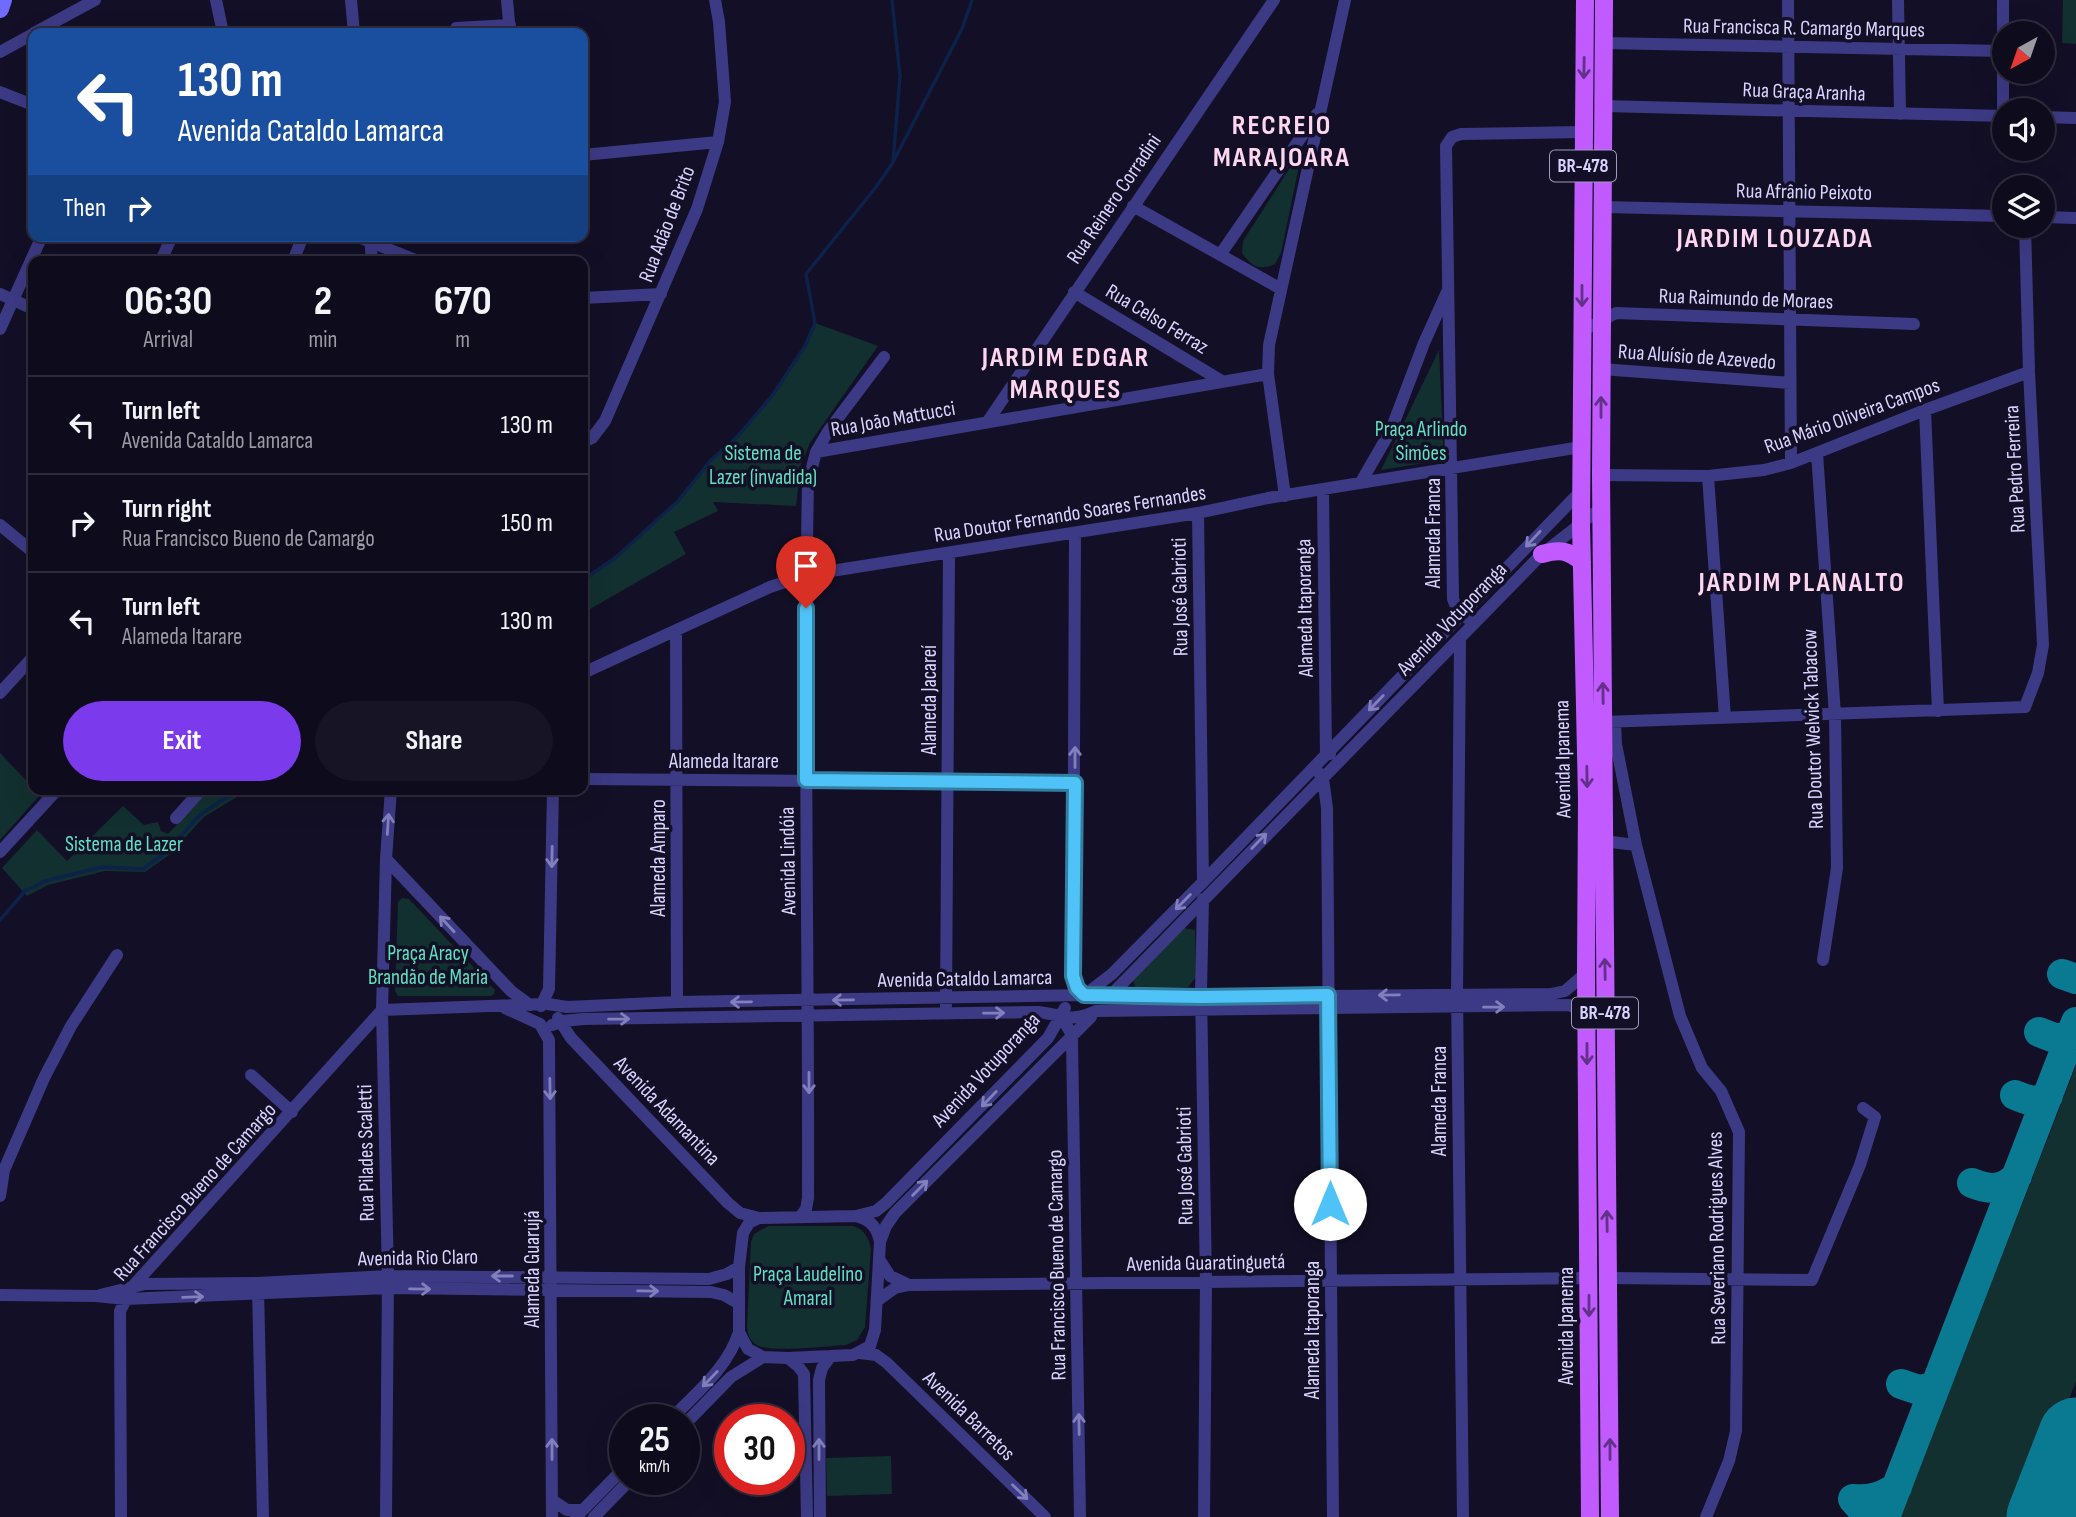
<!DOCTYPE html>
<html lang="en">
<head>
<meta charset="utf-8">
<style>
  body { margin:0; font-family:"Sofia Sans Condensed",sans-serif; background:#171425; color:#f1f3f6; height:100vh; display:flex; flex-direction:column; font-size:26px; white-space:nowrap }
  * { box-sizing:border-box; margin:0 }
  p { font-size:23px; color:#9b9ba3 }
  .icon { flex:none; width:38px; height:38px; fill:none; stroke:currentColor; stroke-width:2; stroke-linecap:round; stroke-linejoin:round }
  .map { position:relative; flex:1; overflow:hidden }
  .details { position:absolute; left:28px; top:256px; width:560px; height:539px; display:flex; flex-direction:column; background:#0e0b1c; border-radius:14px; box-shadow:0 7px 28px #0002,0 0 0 2px #2e2b3b }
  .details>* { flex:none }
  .top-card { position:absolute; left:28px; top:28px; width:560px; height:214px; border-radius:14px; box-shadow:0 7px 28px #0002,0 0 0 2px #2e2b3b; background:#1a4fa0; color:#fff; overflow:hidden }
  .needle { width:46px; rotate:220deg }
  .controls { position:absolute; left:1992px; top:21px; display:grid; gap:14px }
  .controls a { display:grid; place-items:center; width:63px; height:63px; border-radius:50%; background:#0e0b1c; box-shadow:0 7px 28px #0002,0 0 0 2px #2e2b3b; font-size:35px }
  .speed { position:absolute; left:609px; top:1404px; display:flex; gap:14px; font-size:35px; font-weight:700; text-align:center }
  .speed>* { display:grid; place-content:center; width:91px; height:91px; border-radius:50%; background:#0e0b1c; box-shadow:0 7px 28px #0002,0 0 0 2px #2e2b3b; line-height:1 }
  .speed small { font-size:18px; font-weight:400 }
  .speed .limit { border:10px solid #d22; background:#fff; color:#111 }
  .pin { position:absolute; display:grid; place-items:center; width:60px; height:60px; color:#fff; margin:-72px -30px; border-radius:50% 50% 50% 0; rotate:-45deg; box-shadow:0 0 7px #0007 }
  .pin .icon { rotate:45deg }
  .me { position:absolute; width:77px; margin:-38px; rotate:0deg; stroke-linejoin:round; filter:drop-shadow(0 0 5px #0008) }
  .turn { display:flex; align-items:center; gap:24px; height:147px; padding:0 35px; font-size:32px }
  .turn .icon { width:91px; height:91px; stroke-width:2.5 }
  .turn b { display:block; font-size:49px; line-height:60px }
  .then { display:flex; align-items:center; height:66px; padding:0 35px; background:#0003; gap:14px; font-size:26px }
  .eta { display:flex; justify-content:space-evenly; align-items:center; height:119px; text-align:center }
  .eta b { font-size:42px; font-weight:700; line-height:49px }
  .primary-button { display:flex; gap:14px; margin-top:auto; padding:14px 35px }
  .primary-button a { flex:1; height:80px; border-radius:42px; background:#7c3aed; color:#fff; font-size:28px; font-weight:700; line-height:80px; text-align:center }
  .primary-button a+a { background:#171425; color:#f1f3f6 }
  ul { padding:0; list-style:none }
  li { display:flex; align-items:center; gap:21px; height:98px; padding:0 35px; border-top:2px solid #2e2b3b }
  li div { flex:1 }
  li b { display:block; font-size:26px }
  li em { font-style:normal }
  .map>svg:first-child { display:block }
</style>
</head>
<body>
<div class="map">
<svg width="2076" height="1517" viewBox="0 0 2076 1517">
  <rect width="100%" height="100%" fill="#130f26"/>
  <path fill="#12302f" d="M2063,0h13v44l-14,-1z
    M1293,163l6,3 -18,87 -6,11c-16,7 -23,3 -33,-11l1,-12z
    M815,323l63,23 -68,97 -9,21 -5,42 -83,-4 5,9 -44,21 12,22 -103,59v-33l32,-22 63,-57 33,-41 28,-24 33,-40 33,-50z
    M1439,350l5,110 -63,10z
    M0,753l40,42 -40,45z
    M210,789h40l-46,28 -35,38 -24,17 -40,-1 -57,14 -21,11 -25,-28 35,-38 30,31 56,-55 21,19 14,-3 3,9 7,3z
    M402,898l7,1 86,91 -1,4 -3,2h-93l-3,-5 3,-89z
    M1184,928l11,2 1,47 -8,10 -52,2 -3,-9z
    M2076,1066v315l-53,136h-123z
    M768,1226h85c11,3 16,12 18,23l-6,78 -8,13 -11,5c-18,1 -76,8 -89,0 -7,-4 -9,-10 -10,-18l4,-85 3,-8z
    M891,1456l1,38 -65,2 -1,-38z"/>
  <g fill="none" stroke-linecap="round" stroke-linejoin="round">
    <path stroke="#0c2248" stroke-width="3.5" d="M892,0l8,76 -7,86
      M583,580l32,-22 63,-57 33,-41 26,-23 35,-41 33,-50 10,-23 -9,-49 70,-87 16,-23 70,-135 10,-29
      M0,920l25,-29 20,-10 57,-14 41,2 22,-16 35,-38 22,-15 22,-11"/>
    <path stroke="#0a7a92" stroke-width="30" d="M2062,974l14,5
      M2039,1032l18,7 14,-4
      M2015,1095c12,5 20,9 33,1
      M1972,1183c18,7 30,8 45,-7
      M1901,1384l18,6 16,-3
      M1869,1517l-16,-18c18,1 29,-2 44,-12
      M1885,1517l191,-495"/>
    <path stroke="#0a7a92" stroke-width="75" d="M2044,1517l32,-82"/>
    <path stroke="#3d3a85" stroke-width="12" d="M216,0l7,33
      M351,0l3,33
      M507,0l3,33
      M1788,0l3,463
      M1898,0l2,114
      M2003,0v116
      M34,33l61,-33
      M456,33v-5l54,-3
      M1604,43l399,8
      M0,52l33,-18
      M0,92l33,13
      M1604,106l400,10
      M2042,117l34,1
      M583,155l135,-13
      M1133,206l148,83
      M1603,207l401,9
      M2042,217l34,1
      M356,236l62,25
      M370,237l2,24
      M1220,255l97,-141
      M161,261l11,-25
      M293,261l10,-25
      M1074,292l146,88
      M0,294l33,15
      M583,298l78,-4
      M0,329l42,-93
      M1582,331l34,-18 298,11
      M1601,369l189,14
      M1925,410l13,301
      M988,421l286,-421
      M583,442l9,-4 13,-17 92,-212 21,-67 7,-40 -6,-80 -4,-22
      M816,452l452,-78
      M1817,453l18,262 2,153 -14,92
      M1601,475l107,1 56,-6 27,-7 134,-53 104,-38
      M1708,476l17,242
      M1361,482l30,-52 33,-87 23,-51
      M1323,491l3,264 4,-1
      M1285,496l-17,-122 1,-29 76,-345
      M1198,513l5,369
      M0,525l33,27
      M1075,533l-2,443 4,12 7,7
      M1467,618l-10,-9 -4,-10 -7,-453 6,-9 9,-3 122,-2
      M676,631l1,371
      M1460,640l-3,354 6,523
      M583,673l187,-86 36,-12 392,-62 70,-15 313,-51
      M0,693l33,-36
      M1603,722l422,-15 13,-34 5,-28 -14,-273 -4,-146
      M1615,722l1,22 20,101 44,171 22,52 19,23 18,41 -3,299 -7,30 -23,56
      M1319,773l4,5 4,30 6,709
      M583,779l492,4
      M176,818l26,-29
      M1603,841l33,4
      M0,852l58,-63
      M386,859l125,132 19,14
      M1203,899l-2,92 5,291 -2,235
      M1086,994l26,-20 91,-92 378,-391
      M1108,998l434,-444 59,-46
      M548,1004l19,3 110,-5 407,-7 117,2 350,-3 14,-3 21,-18
      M541,1006l8,-17 4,-200
      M946,1006l3,-453
      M505,1008l35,16 9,16 3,477
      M1060,1014l12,21v6l8,476
      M558,1018l13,20 157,165 12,10 19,5
      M552,1025l11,-4 20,-2 455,-7c26,3 33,11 58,-1l473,-6 11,5 6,9
      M251,1075l41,37
      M0,1196l4,-26 40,-92 27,-52 46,-71
      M856,1216l20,-5 10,-8 162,-165 17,-30
      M856,1216c15,4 21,11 24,26l-5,88 -5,16 -17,9 -65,3 -25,-1 -15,-8 -9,-17v-65l4,-34 6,-10 10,-5z
      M800,1217l6,-8 2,-11c1,-239 -5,-477 0,-715l8,-31 13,-22 55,-73
      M880,1242l6,-16 9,-13 196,-196
      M879,1259l11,17 19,9
      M1608,1278l204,2 48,-115 15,-48 -12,-9
      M258,1287l5,230
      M0,1295l96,1 29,3 263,-11 323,4 13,3 14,8
      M100,1295l45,-11 113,-1 130,-7 321,3 18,-5 12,-7
      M877,1301l18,-13 14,-3 679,-7
      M860,1353l16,2 11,8 158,154
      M788,1358l10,8 6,8 3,143
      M671,1419c26,-27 56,-50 68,-87
      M684,1425l47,-48 32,-20
      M552,1500l15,10h15
      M121,1517l-1,-206 13,-25 249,-276 163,-6
      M386,1517l2,-241 -6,-266 4,-151 5,-70
      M576,1517l49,-50
      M594,1517l37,-38
      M820,1517l-1,-137 3,-12 9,-12"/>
    <path stroke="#6f6bff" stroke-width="18" d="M0,9l3,-9"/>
    <path stroke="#c25bff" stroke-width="18" d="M1585,0l-4,524 6,274 -1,175 4,544
      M1604,0l-3,475 9,1042
      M1542,554c18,-5 26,-4 40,8"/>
  </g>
  <defs><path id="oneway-shaft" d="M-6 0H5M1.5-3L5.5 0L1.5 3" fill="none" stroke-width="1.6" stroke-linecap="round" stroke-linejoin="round" transform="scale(1.75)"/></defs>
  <g stroke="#623188">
    <use href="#oneway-shaft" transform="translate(1584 68) rotate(91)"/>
    <use href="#oneway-shaft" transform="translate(1582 296) rotate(90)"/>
    <use href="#oneway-shaft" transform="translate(1601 407) rotate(-90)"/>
    <use href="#oneway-shaft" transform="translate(1603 693) rotate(-91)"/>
    <use href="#oneway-shaft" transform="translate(1587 777) rotate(89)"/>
    <use href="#oneway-shaft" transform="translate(1605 969) rotate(-91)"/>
    <use href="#oneway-shaft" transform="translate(1587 1054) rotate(90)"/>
    <use href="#oneway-shaft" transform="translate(1607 1221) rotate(-91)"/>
    <use href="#oneway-shaft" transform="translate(1589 1306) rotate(90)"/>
    <use href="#oneway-shaft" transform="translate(1610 1449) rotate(-90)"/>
  </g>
  <g stroke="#837fbc">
    <use href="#oneway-shaft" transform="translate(1533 539) rotate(133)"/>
    <use href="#oneway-shaft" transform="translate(1376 703) rotate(134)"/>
    <use href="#oneway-shaft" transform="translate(1075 757) rotate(-90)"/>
    <use href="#oneway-shaft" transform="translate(388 824) rotate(-86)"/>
    <use href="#oneway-shaft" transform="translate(1259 841) rotate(-46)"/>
    <use href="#oneway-shaft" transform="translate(552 857) rotate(91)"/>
    <use href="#oneway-shaft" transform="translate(1183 902) rotate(135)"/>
    <use href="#oneway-shaft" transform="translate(447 924) rotate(-133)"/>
    <use href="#oneway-shaft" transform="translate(1389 995) rotate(179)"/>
    <use href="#oneway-shaft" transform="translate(843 1000) rotate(179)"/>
    <use href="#oneway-shaft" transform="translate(741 1002) rotate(179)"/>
    <use href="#oneway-shaft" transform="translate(1494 1007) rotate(-1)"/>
    <use href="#oneway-shaft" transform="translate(994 1013) rotate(-1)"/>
    <use href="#oneway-shaft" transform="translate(619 1019) rotate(-1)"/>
    <use href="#oneway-shaft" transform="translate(809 1083) rotate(90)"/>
    <use href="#oneway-shaft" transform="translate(550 1089) rotate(89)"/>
    <use href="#oneway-shaft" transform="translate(989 1099) rotate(134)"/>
    <use href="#oneway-shaft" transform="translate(920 1188) rotate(-45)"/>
    <use href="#oneway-shaft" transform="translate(502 1276) rotate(-180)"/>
    <use href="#oneway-shaft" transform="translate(420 1289) rotate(1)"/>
    <use href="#oneway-shaft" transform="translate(648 1291) rotate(1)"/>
    <use href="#oneway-shaft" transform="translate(193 1297) rotate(-2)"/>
    <use href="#oneway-shaft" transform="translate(710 1379) rotate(134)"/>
    <use href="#oneway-shaft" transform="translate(1079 1424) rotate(-91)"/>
    <use href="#oneway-shaft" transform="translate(552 1449) rotate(-90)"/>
    <use href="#oneway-shaft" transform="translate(819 1449) rotate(-90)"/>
    <use href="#oneway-shaft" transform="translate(1020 1492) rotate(44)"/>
  </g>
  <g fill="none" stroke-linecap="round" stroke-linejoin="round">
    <g stroke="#337fa1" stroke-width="18">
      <path id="route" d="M806,608v172l269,3 -2,193 4,12 7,7 117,2 127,-2 2,209"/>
    </g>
    <use href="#route" stroke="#4fc3f7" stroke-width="12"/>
  </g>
  <g text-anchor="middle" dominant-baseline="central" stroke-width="7" stroke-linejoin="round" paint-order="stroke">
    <g fill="#130f26" stroke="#9e99be" stroke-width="2">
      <rect x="1550" y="150.5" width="66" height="31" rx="5"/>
      <rect x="1572" y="997.5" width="66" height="31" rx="5"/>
    </g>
    <g font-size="19" font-weight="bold" fill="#d9d4ff">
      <text x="1583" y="166">BR-478</text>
      <text x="1605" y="1013">BR-478</text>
    </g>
    <g font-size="21" fill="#d9d4ff" stroke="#130f26">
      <text transform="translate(1804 28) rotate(1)">Rua Francisca R. Camargo Marques</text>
      <text transform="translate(1804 92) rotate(2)">Rua Graça Aranha</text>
      <text transform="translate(1804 192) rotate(1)">Rua Afrânio Peixoto</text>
      <text transform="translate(1114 199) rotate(-56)">Rua Reinero Corradini</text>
      <text transform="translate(667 224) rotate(-69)">Rua Adão de Brito</text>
      <text transform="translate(1746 299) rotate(2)">Rua Raimundo de Moraes</text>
      <text transform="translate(1157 319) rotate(31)">Rua Celso Ferraz</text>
      <text transform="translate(1697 357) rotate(4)">Rua Aluísio de Azevedo</text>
      <text transform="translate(1852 416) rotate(-20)">Rua Mário Oliveira Campos</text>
      <text transform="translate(893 419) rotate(-10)">Rua João Mattucci</text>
      <text transform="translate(2015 469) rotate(-93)">Rua Pedro Ferreira</text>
      <text transform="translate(1070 514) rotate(-9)">Rua Doutor Fernando Soares Fernandes</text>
      <text transform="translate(1433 533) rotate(-90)">Alameda Franca</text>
      <text transform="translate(1180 597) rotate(-91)">Rua José Gabrioti</text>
      <text transform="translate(1305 608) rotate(-91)">Alameda Itaporanga</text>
      <text transform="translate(1452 619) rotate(-46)">Avenida Votuporanga</text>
      <text transform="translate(929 700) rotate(-90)">Alameda Jacareí</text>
      <text transform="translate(1813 729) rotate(-92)">Rua Doutor Welvick Tabacow</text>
      <text transform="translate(1563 759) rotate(-91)">Avenida Ipanema</text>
      <text x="724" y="761">Alameda Itarare</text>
      <text transform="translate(658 858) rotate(-90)">Alameda Amparo</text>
      <text transform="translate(788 861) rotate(-91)">Avenida Lindóia</text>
      <text transform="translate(965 979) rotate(-1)">Avenida Cataldo Lamarca</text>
      <text transform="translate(986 1070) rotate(-47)">Avenida Votuporanga</text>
      <text transform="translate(1439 1101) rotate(-90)">Alameda Franca</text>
      <text transform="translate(667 1111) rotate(46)">Avenida Adamantina</text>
      <text transform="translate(366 1153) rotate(-91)">Rua Pilades Scaletti</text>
      <text transform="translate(1185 1166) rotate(-91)">Rua José Gabrioti</text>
      <text transform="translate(195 1192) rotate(-48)">Rua Francisco Bueno de Camargo</text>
      <text transform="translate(1717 1238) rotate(-91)">Rua Severiano Rodrigues Alves</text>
      <text transform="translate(418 1258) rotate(-1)">Avenida Rio Claro</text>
      <text transform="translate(1206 1263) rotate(-1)">Avenida Guaratinguetá</text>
      <text transform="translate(1057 1265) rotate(-91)">Rua Francisco Bueno de Camargo</text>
      <text transform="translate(532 1269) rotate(-90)">Alameda Guarujá</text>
      <text transform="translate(1566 1326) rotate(-90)">Avenida Ipanema</text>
      <text transform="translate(1312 1330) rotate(-90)">Alameda Itaporanga</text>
      <text transform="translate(969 1416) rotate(44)">Avenida Barretos</text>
    </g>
    <g font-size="21" fill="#5fe0c0" stroke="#130f26">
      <text x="1421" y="429">Praça Arlindo<tspan x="1421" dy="24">Simões</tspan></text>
      <text x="763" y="453">Sistema de<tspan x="763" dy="24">Lazer (invadida)</tspan></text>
      <text x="124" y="844">Sistema de Lazer</text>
      <text x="428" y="953">Praça Aracy<tspan x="428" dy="24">Brandão de Maria</tspan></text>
      <text x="808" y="1274">Praça Laudelino<tspan x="808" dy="24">Amaral</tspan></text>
    </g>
    <g font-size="28" font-weight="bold" letter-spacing="2" fill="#ffd6f0" stroke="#130f26">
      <text x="1282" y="125">RECREIO<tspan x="1282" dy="32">MARAJOARA</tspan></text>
      <text x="1775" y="238">JARDIM LOUZADA</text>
      <text x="1066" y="357">JARDIM EDGAR<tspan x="1066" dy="32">MARQUES</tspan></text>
      <text x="1802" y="582">JARDIM PLANALTO</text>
    </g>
  </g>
</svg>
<div class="controls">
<a><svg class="needle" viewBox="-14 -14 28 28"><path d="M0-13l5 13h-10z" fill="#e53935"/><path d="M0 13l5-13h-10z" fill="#9b9ba3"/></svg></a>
<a><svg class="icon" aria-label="sound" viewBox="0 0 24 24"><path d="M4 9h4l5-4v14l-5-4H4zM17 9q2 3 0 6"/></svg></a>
<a><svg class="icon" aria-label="layers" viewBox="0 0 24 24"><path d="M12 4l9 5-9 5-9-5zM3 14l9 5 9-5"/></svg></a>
</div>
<div class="speed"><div>25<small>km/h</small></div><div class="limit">30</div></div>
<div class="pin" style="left:806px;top:608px;background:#d93025"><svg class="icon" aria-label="arrive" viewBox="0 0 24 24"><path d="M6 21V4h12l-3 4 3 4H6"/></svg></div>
<svg class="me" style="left:1330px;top:1204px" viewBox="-20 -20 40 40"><circle r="19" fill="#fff"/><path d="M0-13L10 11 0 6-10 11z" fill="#4fc3f7"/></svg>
<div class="top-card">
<div class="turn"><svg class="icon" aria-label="left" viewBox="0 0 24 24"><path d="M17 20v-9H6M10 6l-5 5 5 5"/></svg><div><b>130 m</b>Avenida Cataldo Lamarca</div></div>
<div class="then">Then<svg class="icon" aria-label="right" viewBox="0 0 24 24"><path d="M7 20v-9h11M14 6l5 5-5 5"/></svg></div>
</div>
<section class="details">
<div class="eta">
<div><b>06:30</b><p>Arrival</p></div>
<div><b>2</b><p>min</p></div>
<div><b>670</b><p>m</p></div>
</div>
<ul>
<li><svg class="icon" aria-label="left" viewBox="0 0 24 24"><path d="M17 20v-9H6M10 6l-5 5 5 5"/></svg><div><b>Turn left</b><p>Avenida Cataldo Lamarca</p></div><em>130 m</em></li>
<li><svg class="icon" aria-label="right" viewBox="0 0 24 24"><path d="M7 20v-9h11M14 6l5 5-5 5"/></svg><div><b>Turn right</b><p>Rua Francisco Bueno de Camargo</p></div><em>150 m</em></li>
<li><svg class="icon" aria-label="left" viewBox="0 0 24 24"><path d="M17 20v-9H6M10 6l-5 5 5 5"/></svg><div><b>Turn left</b><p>Alameda Itarare</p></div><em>130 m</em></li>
</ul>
<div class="primary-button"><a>Exit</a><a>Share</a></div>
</section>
</div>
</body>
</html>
